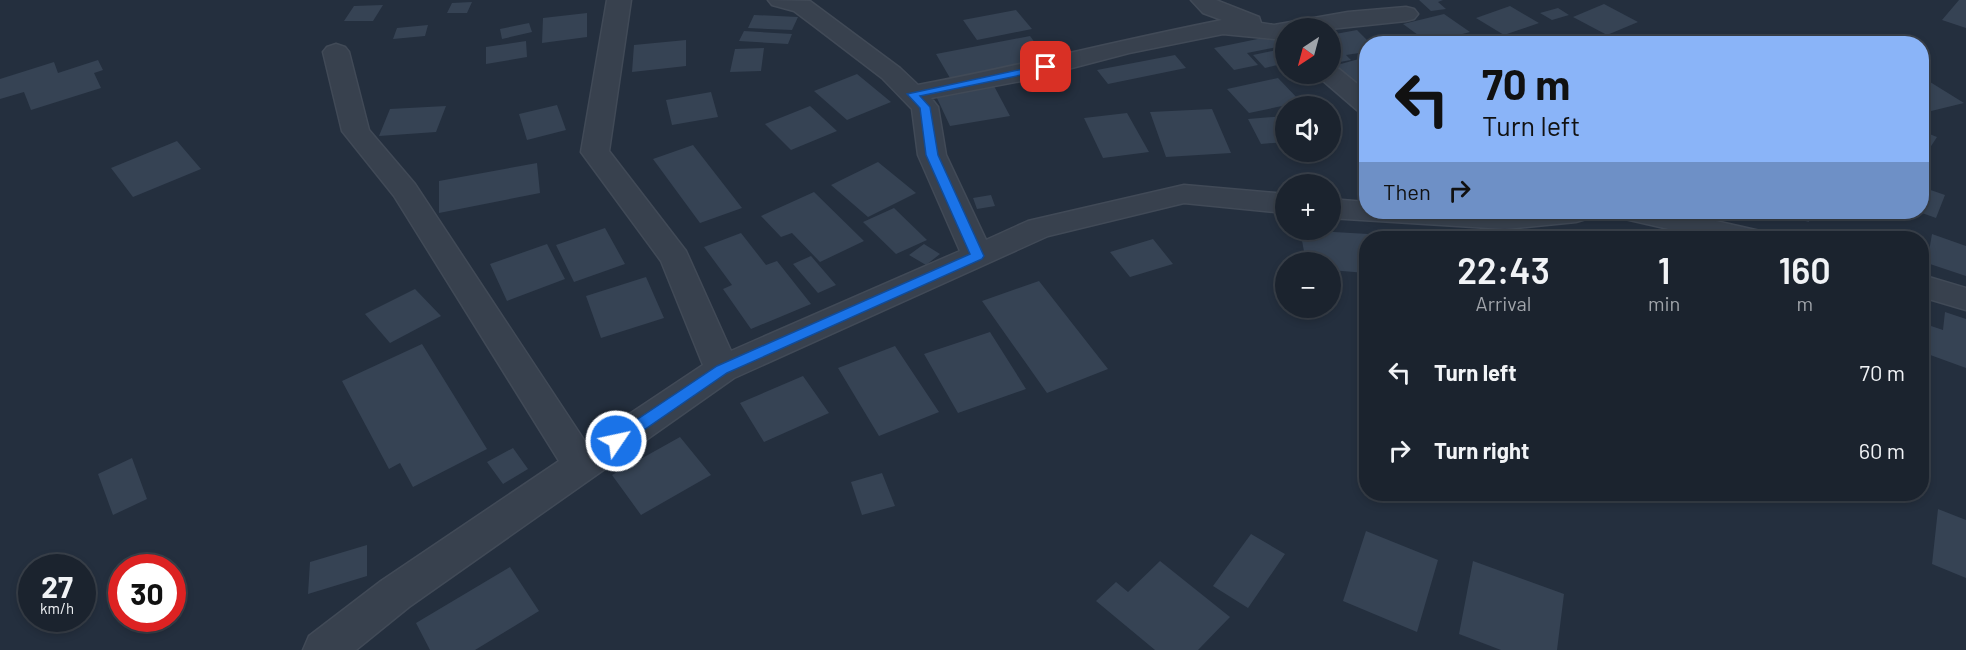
<!DOCTYPE html>
<html lang="en">
<head>
<meta charset="utf-8">
<style>
  body { margin:0; font-family:Barlow,sans-serif; background:#242b36; color:#f1f3f6; height:100vh; display:flex; flex-direction:column; font-size:22px; white-space:nowrap }
  * { box-sizing:border-box; margin:0 }
  p { font-size:20px; color:#a0a4aa }
  .icon { flex:none; width:33px; height:33px; fill:none; stroke:currentColor; stroke-width:2; stroke-linecap:round; stroke-linejoin:round }
  .map { position:relative; flex:1; overflow:hidden }
  .panel { position:absolute; left:1359px; top:231px; width:570px; height:270px; display:flex; flex-direction:column; background:#1b232e; border-radius:24px; box-shadow:0 3px 9px #0003,0 0 0 2px #39404a }
  .panel>* { flex:none }
  .hud { position:absolute; left:1359px; top:36px; width:570px; height:183px; border-radius:24px; box-shadow:0 3px 9px #0003,0 0 0 2px #39404a; background:#8ab4f8; color:#111; overflow:hidden }
  .needle { width:39px; rotate:216deg }
  .controls { position:absolute; left:1275px; top:18px; display:grid; gap:12px }
  .controls a { display:grid; place-items:center; width:66px; height:66px; border-radius:50%; background:#1b232e; box-shadow:0 3px 9px #0003,0 0 0 2px #39404a; font-size:30px }
  .speed { position:absolute; left:18px; top:554px; display:flex; gap:12px; font-size:30px; font-weight:700; text-align:center }
  .speed>* { display:grid; place-content:center; width:78px; height:78px; border-radius:50%; background:#1b232e; box-shadow:0 3px 9px #0003,0 0 0 2px #39404a; line-height:1 }
  .speed small { font-size:15px; font-weight:400 }
  .speed .limit { border:9px solid #d22; background:#fff; color:#111 }
  .pin { position:absolute; display:grid; place-items:center; width:51px; height:51px; color:#fff; margin:-26px; border-radius:12px; box-shadow:0 3px 9px #0006 }
  .me { position:absolute; width:66px; margin:-33px; rotate:56deg; stroke-linejoin:round; filter:drop-shadow(0 0 4px #0008) }
  .turn { display:flex; align-items:center; gap:21px; height:126px; padding:0 24px; font-size:27px }
  .turn .icon { width:78px; height:78px; stroke-width:2.5 }
  .turn b { display:block; font-size:42px; line-height:51px }
  .then { display:flex; align-items:center; height:57px; padding:0 24px; background:#0003; gap:12px; font-size:22px }
  .eta { display:flex; justify-content:space-evenly; align-items:center; height:102px; text-align:center }
  .eta b { font-size:36px; font-weight:600; line-height:42px }
  ul { padding:0; list-style:none }
  li { display:flex; align-items:center; gap:18px; height:78px; padding:0 24px }
  li div { flex:1 }
  li b { display:block; font-size:22px }
  li em { font-style:normal }
  .map>svg:first-child { display:block }
</style>
</head>
<body>
<div class="map">
<svg width="1966" height="650" viewBox="0 0 1966 650">
  <rect width="100%" height="100%" fill="#242f3e"/>
  <path fill="#364354" d="M1419,0h24l-5,2 8,7 -15,2z
    M1959,0h7v28l-24,-8z
    M472,2l-5,11h-20l5,-10z
    M1604,4l34,18 -31,13 -34,-18z
    M383,5l-10,16h-29l10,-15z
    M1510,6l29,17 -35,12 -28,-17z
    M1558,8l11,7 -17,5 -12,-7z
    M1016,10l16,19 -55,11 -14,-20z
    M587,13v24l-45,6 1,-25z
    M1444,14l26,18 -41,11 -26,-19z
    M754,15l44,2 -6,13 -44,-2z
    M529,23l3,9 -30,7 -2,-10z
    M428,25l-3,11 -32,3 4,-11z
    M1357,30l14,14h-5v8l-20,3 5,5 -17,3 -4,-3v-25z
    M744,31l48,3 -4,10 -49,-3z
    M1030,36l17,23 -97,19 -14,-24z
    M1272,36l10,10 -35,7 11,12 -24,5 -20,-22z
    M1561,36l14,8h-30z
    M686,40v26l-54,6 2,-27z
    M526,41l1,16 -41,7v-17z
    M764,48l-3,23 -31,1 5,-23z
    M1286,48v15l-21,5 -12,-13z
    M1175,55l11,13 -78,16 -11,-14z
    M1366,57v36l-36,-26z
    M98,60l5,10 -9,3 7,15 -70,22 -7,-18 -24,7v-20l54,-17 4,11z
    M857,74l34,28 -44,18 -33,-29z
    M1922,77l42,26 -41,10z
    M1278,78l23,24 -52,11 -22,-24z
    M994,86l16,30 -60,10 -14,-30z
    M711,92l7,25 -46,8 -6,-25z
    M557,105l9,25 -39,10 -8,-26z
    M446,106l-10,26 -57,4 11,-27z
    M810,106l27,25 -46,19 -26,-26z
    M1212,109l19,44 -65,4 -16,-45z
    M1127,113l22,39 -46,6 -19,-40z
    M1286,116v26l-25,2 -13,-25z
    M1922,131l15,6 -15,23z
    M177,141l24,28 -68,28 -22,-29z
    M693,145l49,63 -42,15 -47,-64z
    M878,162l38,31 -48,24 -37,-32z
    M537,163l3,30 -101,20v-32z
    M1922,187l23,8 -9,23 -14,-5z
    M814,192l50,49 -44,21 -28,-29 -11,4 -20,-21z
    M991,195l4,11 -18,3 -4,-11z
    M894,208l33,32 -31,14 -33,-32z
    M1770,212h38l1,10z
    M605,228l20,36 -51,18 -18,-37z
    M1300,230l68,4 -2,39 -36,-3v-8h-24z
    M741,233l25,32 11,-4 34,43 -60,25 -28,-40 9,-4 -28,-38z
    M1932,234l34,12v30l-39,-13z
    M1153,239l20,25 -43,13 -20,-25z
    M547,244l18,35 -58,22 -17,-37z
    M924,244l16,10 -14,11 -17,-10z
    M811,256l25,29 -18,8 -25,-29z
    M646,277l18,41 -63,20 -15,-42z
    M1039,281l69,88 -61,24 -65,-92z
    M415,289l26,27 -51,27 -25,-29z
    M1945,312l21,7v49l-44,-16v-29l21,7z
    M990,332l36,57 -68,24 -34,-59z
    M422,344l65,105 -74,38 -13,-24 -11,6 -47,-88z
    M895,346l44,66 -60,24 -41,-68z
    M803,376l26,37 -65,29 -24,-39z
    M680,437l31,38 -70,40 -29,-40z
    M513,448l15,21 -25,15 -16,-22z
    M132,458l15,41 -34,16 -15,-41z
    M882,473l13,33 -33,9 -11,-33z
    M1938,509l28,11v58l-34,-14z
    M1366,531l72,29 -21,72 -74,-31z
    M1251,534l34,20 -37,54 -35,-22z
    M367,545v31l-59,18 2,-32z
    M1160,561l70,56 -32,33h-43l-59,-49 20,-19 12,10z
    M1473,561l91,33 -7,56h-56l-42,-16z
    M510,567l29,44 -64,39h-45l-14,-27z"/>
  <g fill="none" stroke-linecap="round" stroke-linejoin="round">
    <g stroke="#414a57" stroke-width="3">
      <path id="street" d="M607,0h24l-22,151 77,100 45,100 229,-100 -42,-96 -6,-46 -30,-31 -68,-52 -20,-15 -22,-6 -4,-5 42,1 90,67 18,17c102,-19 202,-45 304,-65l-19,-7 -12,-13h25l43,17 2,6 13,2 74,-13 58,-5 8,2 4,5 -4,5 -8,2 -76,8 -44,-1v9l-12,2 -51,-5 -94,19 -103,27 -95,18 7,9 8,48 40,85 42,-19 156,-36 102,9v19l-102,-10 -136,33 -314,142 -325,229 -53,43h-53l6,-14 72,-55 178,-120 -165,-265 -52,-65 -19,-79 4,-5 9,-3 9,3 4,5 20,78 46,54 171,259 117,-78 -42,-104 -80,-109z
        M1330,66l9,3 27,22v21l-9,-2 -36,-31 -3,-5h12z
        M1330,199l36,3v10h225l-5,7 -10,3 -71,7 -175,-11z
        M1620,212h56l84,19 4,7h-56l-83,-19z
        M1922,275l44,13v22l-44,-13z"/>
    </g>
    <use href="#street" fill="#38414e" fill-rule="evenodd"/>
  </g>
  <path fill="#1a73e8" stroke="#114b97" stroke-width="1.5" d="M1046,64l4,1v4l-130,27 10,11 8,48 46,101 -2,3 -255,114 -105,72h-11l-2,-4 2,-4 106,-71 253,-112 -44,-99 -6,-47 -13,-14z"/>
</svg>
<div class="controls">
<a><svg class="needle" viewBox="-14 -14 28 28"><path d="M0-13l5 13h-10z" fill="#e53935"/><path d="M0 13l5-13h-10z" fill="#a0a4aa"/></svg></a>
<a><svg class="icon" aria-label="sound" viewBox="0 0 24 24"><path d="M4 9h4l5-4v14l-5-4H4zM17 9q2 3 0 6"/></svg></a>
<a>+</a>
<a>−</a>
</div>
<div class="speed"><div>27<small>km/h</small></div><div class="limit">30</div></div>
<div class="pin" style="left:1046px;top:67px;background:#d93025"><svg class="icon" aria-label="arrive" viewBox="0 0 24 24"><path d="M6 21V4h12l-3 4 3 4H6"/></svg></div>
<svg class="me" style="left:616px;top:441px" viewBox="-20 -20 40 40"><circle r="17" fill="#1a73e8" stroke="#fff" stroke-width="3"/><path d="M0-11L8 9 0 5-8 9z" fill="#fff"/></svg>
<div class="hud">
<div class="turn"><svg class="icon" aria-label="left" viewBox="0 0 24 24"><path d="M17 20v-9H6M10 6l-5 5 5 5"/></svg><div><b>70 m</b>Turn left</div></div>
<div class="then">Then<svg class="icon" aria-label="right" viewBox="0 0 24 24"><path d="M7 20v-9h11M14 6l5 5-5 5"/></svg></div>
</div>
<section class="panel">
<div class="eta">
<div><b>22:43</b><p>Arrival</p></div>
<div><b>1</b><p>min</p></div>
<div><b>160</b><p>m</p></div>
</div>
<ul>
<li><svg class="icon" aria-label="left" viewBox="0 0 24 24"><path d="M17 20v-9H6M10 6l-5 5 5 5"/></svg><div><b>Turn left</b></div><em>70 m</em></li>
<li><svg class="icon" aria-label="right" viewBox="0 0 24 24"><path d="M7 20v-9h11M14 6l5 5-5 5"/></svg><div><b>Turn right</b></div><em>60 m</em></li>
</ul>
</section>
</div>
</body>
</html>
